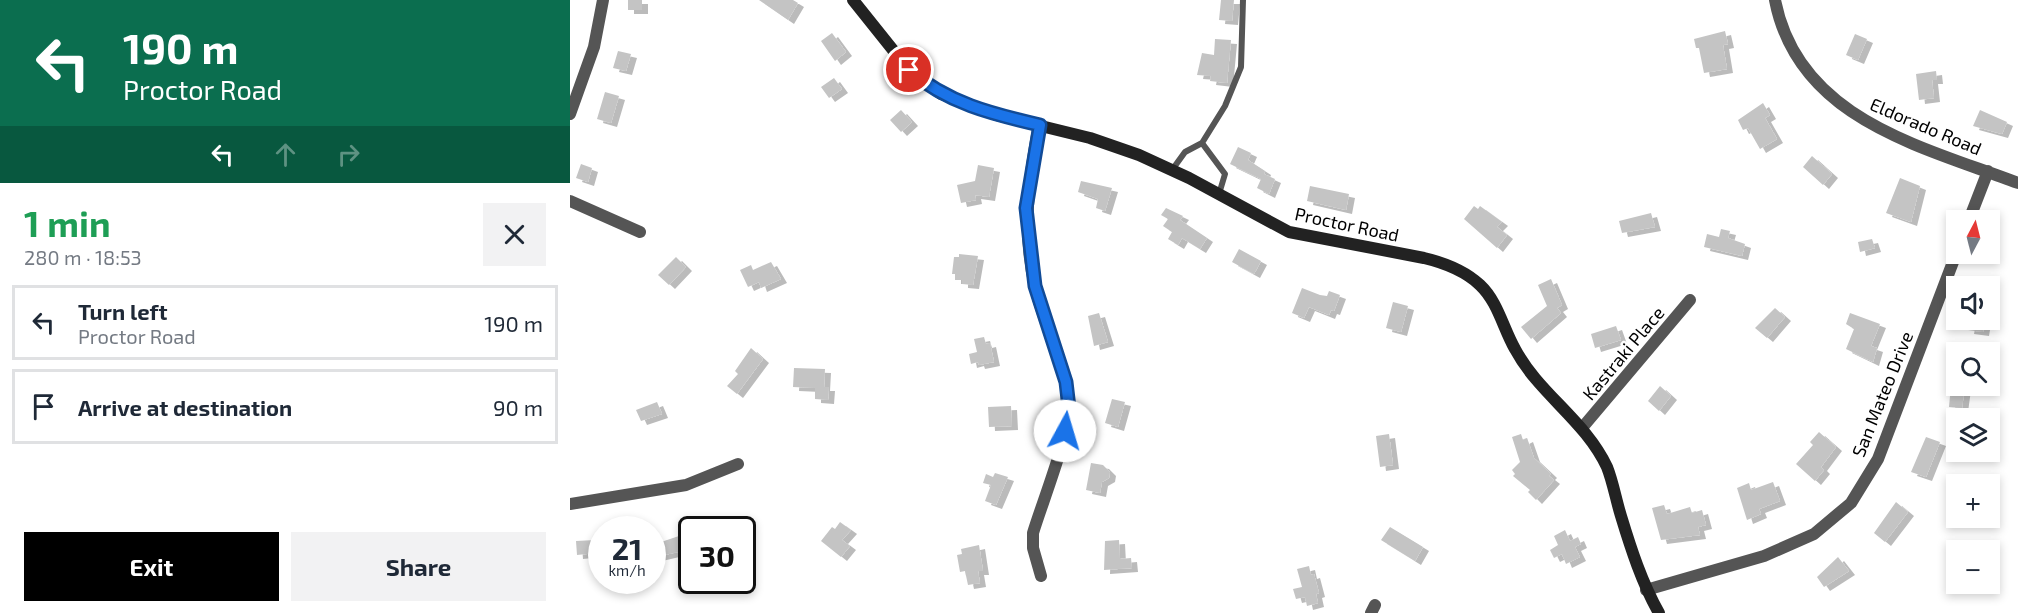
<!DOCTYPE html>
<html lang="en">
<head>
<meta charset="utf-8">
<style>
  body { margin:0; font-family:"Exo 2",sans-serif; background:#f2f2f3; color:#1f2937; height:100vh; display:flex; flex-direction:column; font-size:22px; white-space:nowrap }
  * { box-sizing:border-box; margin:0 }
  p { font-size:20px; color:#747a83 }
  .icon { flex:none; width:33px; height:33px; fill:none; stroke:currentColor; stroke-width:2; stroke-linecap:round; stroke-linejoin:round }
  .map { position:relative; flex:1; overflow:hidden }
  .side { display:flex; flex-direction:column; background:#fff; width:570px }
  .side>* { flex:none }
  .guide { background:#0b6e4f; color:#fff; overflow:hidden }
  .needle { width:39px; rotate:7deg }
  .buttons { position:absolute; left:1376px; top:210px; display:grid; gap:12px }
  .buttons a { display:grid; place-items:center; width:54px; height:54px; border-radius:0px; background:#fff; box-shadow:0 3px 9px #0003; font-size:30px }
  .speed { position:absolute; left:18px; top:516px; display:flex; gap:12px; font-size:30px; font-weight:700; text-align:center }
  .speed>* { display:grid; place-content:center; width:78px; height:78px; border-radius:50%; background:#fff; box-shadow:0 3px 9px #0003; line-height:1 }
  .speed small { font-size:15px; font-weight:400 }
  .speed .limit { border:3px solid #111; border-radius:9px; background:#fff; color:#111 }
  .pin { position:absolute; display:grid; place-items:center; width:51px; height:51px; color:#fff; margin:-26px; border:3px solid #fff; border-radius:50%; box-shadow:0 2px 6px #0007 }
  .me { position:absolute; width:66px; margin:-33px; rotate:6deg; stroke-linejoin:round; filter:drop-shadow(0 0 4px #0008) }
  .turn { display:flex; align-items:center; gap:21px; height:126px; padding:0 24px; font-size:27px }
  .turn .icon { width:78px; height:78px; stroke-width:2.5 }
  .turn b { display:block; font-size:42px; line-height:51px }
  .lanes { display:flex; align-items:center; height:57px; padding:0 24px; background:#0003; justify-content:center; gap:30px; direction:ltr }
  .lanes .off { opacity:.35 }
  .round { display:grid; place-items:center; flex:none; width:63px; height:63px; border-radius:0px; background:#f2f2f3 }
  .summary { display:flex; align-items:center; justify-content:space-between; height:102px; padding:0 24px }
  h1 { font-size:36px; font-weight:700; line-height:45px; color:#1e9e55 }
  .action { display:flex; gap:12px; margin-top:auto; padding:12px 24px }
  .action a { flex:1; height:69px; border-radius:0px; background:#000; color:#fff; font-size:24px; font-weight:700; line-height:69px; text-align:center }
  .action a+a { background:#f2f2f3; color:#1f2937 }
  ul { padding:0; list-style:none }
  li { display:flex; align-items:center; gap:18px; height:75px; margin:0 12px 9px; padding:0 12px; border:3px solid #e0e1e3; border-radius:0px }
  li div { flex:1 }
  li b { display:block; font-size:22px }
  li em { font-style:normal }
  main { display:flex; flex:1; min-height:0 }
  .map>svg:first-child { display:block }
</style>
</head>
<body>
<main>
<section class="side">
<div class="guide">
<div class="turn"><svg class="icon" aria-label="left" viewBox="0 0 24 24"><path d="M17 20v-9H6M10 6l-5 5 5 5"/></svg><div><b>190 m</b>Proctor Road</div></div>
<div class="lanes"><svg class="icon" aria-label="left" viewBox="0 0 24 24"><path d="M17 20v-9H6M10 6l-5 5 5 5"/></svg><svg class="icon off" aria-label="ahead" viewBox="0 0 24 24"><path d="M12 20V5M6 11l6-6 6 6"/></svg><svg class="icon off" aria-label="right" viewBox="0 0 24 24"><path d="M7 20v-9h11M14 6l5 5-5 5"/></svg></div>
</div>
<div class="summary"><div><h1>1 min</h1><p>280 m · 18:53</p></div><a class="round"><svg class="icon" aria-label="close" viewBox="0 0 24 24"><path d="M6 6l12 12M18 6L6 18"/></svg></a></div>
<ul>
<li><svg class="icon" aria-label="left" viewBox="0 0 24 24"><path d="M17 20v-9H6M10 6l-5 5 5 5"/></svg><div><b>Turn left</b><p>Proctor Road</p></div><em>190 m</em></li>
<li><svg class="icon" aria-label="arrive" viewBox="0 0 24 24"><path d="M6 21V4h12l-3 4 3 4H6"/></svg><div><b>Arrive at destination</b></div><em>90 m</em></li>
</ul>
<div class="action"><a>Exit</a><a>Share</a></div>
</section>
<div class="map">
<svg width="1448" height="613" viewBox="0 0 1448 613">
  <defs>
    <filter id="shadow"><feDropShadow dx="6" dy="4" stdDeviation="0" flood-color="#0004"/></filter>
  </defs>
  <rect width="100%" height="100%" fill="#fff"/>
  <path fill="#c4c4c4" filter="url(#shadow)" d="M58,0h14v10h-14z
    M189,0h34l5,3 -10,17z
    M651,0h13l-2,21 -13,-1z
    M1155,31l3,13 -5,1 4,24 -23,4 -5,-25h-3l-2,-9z
    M262,33l14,19 -11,9 -14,-20z
    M1285,34l12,5 -9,21 -12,-5z
    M645,39l16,1 -4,43 -17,-2 1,-5 -14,-1 5,-22 12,2z
    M48,51l13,3 -5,17 -13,-3z
    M1366,71l1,9h-5l2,18 -15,2 -3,-26z
    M264,78l8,11 -13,9 -8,-11z
    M35,92l14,4 -8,27 -14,-4z
    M1193,103l7,12 -5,3 12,21 -17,10 -12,-21 -5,2 -5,-10z
    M331,110l11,12 -11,10 -11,-12z
    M1410,110l27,12 -5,12 -29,-8z
    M668,147l13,6 -3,7 17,11 -1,3 11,5 -6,15 -12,-6 4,-9 -31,-15z
    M1242,156l20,18 -9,11 -20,-18z
    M11,164l11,4 -4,14 -12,-4z
    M408,165l16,3 -5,29 -14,-2 1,5 -15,3 -4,-18 18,-4z
    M1330,178l20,8 -9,36 -25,-9z
    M511,181l31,7 -7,23 -9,-3 2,-9 -20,-7z
    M740,186l39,8 -3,16 -39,-9z
    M904,206l4,3 2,-3 22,16 -5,5 10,8 -10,13 -33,-29z
    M596,208l17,8 -3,4 27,18 -7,11 -18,-11 -4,7 -10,-6 4,-7 -9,-6 5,-7 -7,-4z
    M1081,213l4,14 -33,6 -3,-12z
    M1151,229l9,2 -2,7 17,6 -3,12 -38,-9 3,-13 12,3z
    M1302,239l3,9 -15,4 -2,-10z
    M669,249l22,12 -7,13 -22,-12z
    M389,254l19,2 -5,29 -11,-1v-4h-7v-6h-3l2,-17h5z
    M106,257l10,10 -17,18 -11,-10z
    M201,262l10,17 -20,9 -2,-6 -11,5 -8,-17 11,-5 2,5z
    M981,279l11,26 -5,3 4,5 -30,26 -10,-12 26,-21 -9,-21z
    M732,288l18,7 7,1 2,-5 11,4 -6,16 -3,-1 -2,5 -20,-8 -5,11 -12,-5z
    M823,302l15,4 -7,26 -15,-4z
    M1205,308l10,9 -18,21 -12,-10z
    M529,313l9,29 -14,4 -6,-30z
    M1280,313l30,11 -9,22 6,2 -4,14 -27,-13 8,-20 -8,-5z
    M1400,320h15l-2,12 -15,-2z
    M1046,326l5,14 -26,8 -4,-14z
    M414,337l2,7 4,-1 4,19 -15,3 -1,-3 -7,2 -2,-10 8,-2 -3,-13z
    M181,348l12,11 -26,35 -10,-8 11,-12 -3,-3z
    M224,368l31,1 -1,18h5l-1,13 -13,-1v-11l-22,-1z
    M1377,378l9,1v7h9l-3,22 -13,-1 1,-11h-4z
    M1090,386l11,10 -12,15 -11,-10z
    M542,399l13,3 -7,25 -13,-4z
    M87,402l5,12 -21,7 -5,-11z
    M441,406l1,20 -23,1 -1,-20z
    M1249,432l17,15 -15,20 3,3 -9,11 -19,-17 17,-19 -3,-3z
    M819,434l4,31 -13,2 -4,-31z
    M951,434l2,6 4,-2 7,20 17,16 -2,2 5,4 -18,20 -8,-8 2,-2 -17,-14 2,-2 -3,-4 8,-8 -8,-25z
    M1356,437l14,5 -14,35 -15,-5z
    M521,463l12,2 7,7 -1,6 -7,4 -2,11 -14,-3z
    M425,473l13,4 -12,28 -11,-4 6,-16 -8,-2 3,-9 7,3z
    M1203,482l7,19 -21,8 2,5 -14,6 -10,-32 12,-5 2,7z
    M1326,502l12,10 -23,30 -11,-9z
    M1094,505l3,9 23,-7 2,6 10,-3 4,15 -8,2 2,8 -39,5 -9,-32z
    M270,522l11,8 -9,10 8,6 -9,11 -20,-16 11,-14 3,2z
    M820,527l33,20 -8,14 -34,-21z
    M995,530l5,11 8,-4 3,7 -6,3 5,10 -14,7 -4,-10 -8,4 -4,-8 8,-5 -4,-9z
    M109,536l3,15 -30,7v-13z
    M25,540l1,13 -19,2 -1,-14z
    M549,540l1,19 11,-1 1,10 -28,2 1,-29z
    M409,545l4,26h-5l2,12 -12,2 -3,-14 -5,1 -3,-17 5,-1 -1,-5z
    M1268,557l11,14 -25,16 -7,-10z
    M739,566l2,9 3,-1 5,19 -3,1 2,9 -11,3 -2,-9 -9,2 -3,-10 9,-2 -5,-18z"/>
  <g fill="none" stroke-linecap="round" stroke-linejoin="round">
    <path stroke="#555" stroke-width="6" d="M632,143l23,-37 16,-39 2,-67
      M602,170l13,-18 17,-9 23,31 -6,20"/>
    <path stroke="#555" stroke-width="12" d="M1205,0c23,119 146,146 243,183
      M0,114l24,-67 9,-47
      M469,125c-11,56 -17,106 -4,162 9,40 32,78 34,119 1,27 -27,97 -36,127v15l8,28
      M0,201l70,31
      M1399,220l19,-49
      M1012,428l108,-128
      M0,504l116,-19 52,-21
      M1076,590l118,-34 50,-22 37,-31 27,-44 78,-205
      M801,613l4,-8"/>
    <path stroke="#222" stroke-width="12" d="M283,0l56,70 32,24 55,21 94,23 49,17 50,23 100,54 135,26c21,5 40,12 56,27 18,17 23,43 35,64 24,45 70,71 92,118 6,15 9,33 14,49 10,33 21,67 38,97"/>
  </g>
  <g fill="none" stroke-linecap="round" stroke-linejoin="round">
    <g stroke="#114b97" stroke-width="15">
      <path id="route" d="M339,70c38,33 83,44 131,55l-14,83 9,78 31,96 3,26 -4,23"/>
    </g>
    <use href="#route" stroke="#1a73e8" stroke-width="10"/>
  </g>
  <g text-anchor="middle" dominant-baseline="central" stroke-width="5" stroke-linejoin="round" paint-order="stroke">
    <g font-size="18" fill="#000" stroke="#fff">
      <text transform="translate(1356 126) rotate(23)">Eldorado Road</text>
      <text transform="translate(777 224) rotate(12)">Proctor Road</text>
      <text transform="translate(1053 353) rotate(-50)">Kastraki Place</text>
      <text transform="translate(1312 394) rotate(-68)">San Mateo Drive</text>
    </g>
  </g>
</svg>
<div class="buttons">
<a><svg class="needle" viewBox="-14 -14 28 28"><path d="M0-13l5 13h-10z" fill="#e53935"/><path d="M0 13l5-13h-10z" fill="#747a83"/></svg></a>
<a><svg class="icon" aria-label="sound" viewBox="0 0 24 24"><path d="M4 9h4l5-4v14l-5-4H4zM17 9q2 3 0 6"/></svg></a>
<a><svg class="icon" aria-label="search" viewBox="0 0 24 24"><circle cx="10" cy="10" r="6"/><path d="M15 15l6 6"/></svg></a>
<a><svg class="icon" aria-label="layers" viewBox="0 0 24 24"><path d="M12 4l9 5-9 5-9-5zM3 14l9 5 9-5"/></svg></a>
<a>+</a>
<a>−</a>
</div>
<div class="speed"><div>21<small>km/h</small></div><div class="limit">30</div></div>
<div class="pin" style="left:339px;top:70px;background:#d93025"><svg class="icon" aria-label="arrive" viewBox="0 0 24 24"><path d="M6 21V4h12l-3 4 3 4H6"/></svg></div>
<svg class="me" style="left:495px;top:431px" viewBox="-20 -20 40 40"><circle r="19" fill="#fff"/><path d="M0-13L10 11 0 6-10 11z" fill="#1a73e8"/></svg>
</div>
</main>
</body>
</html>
